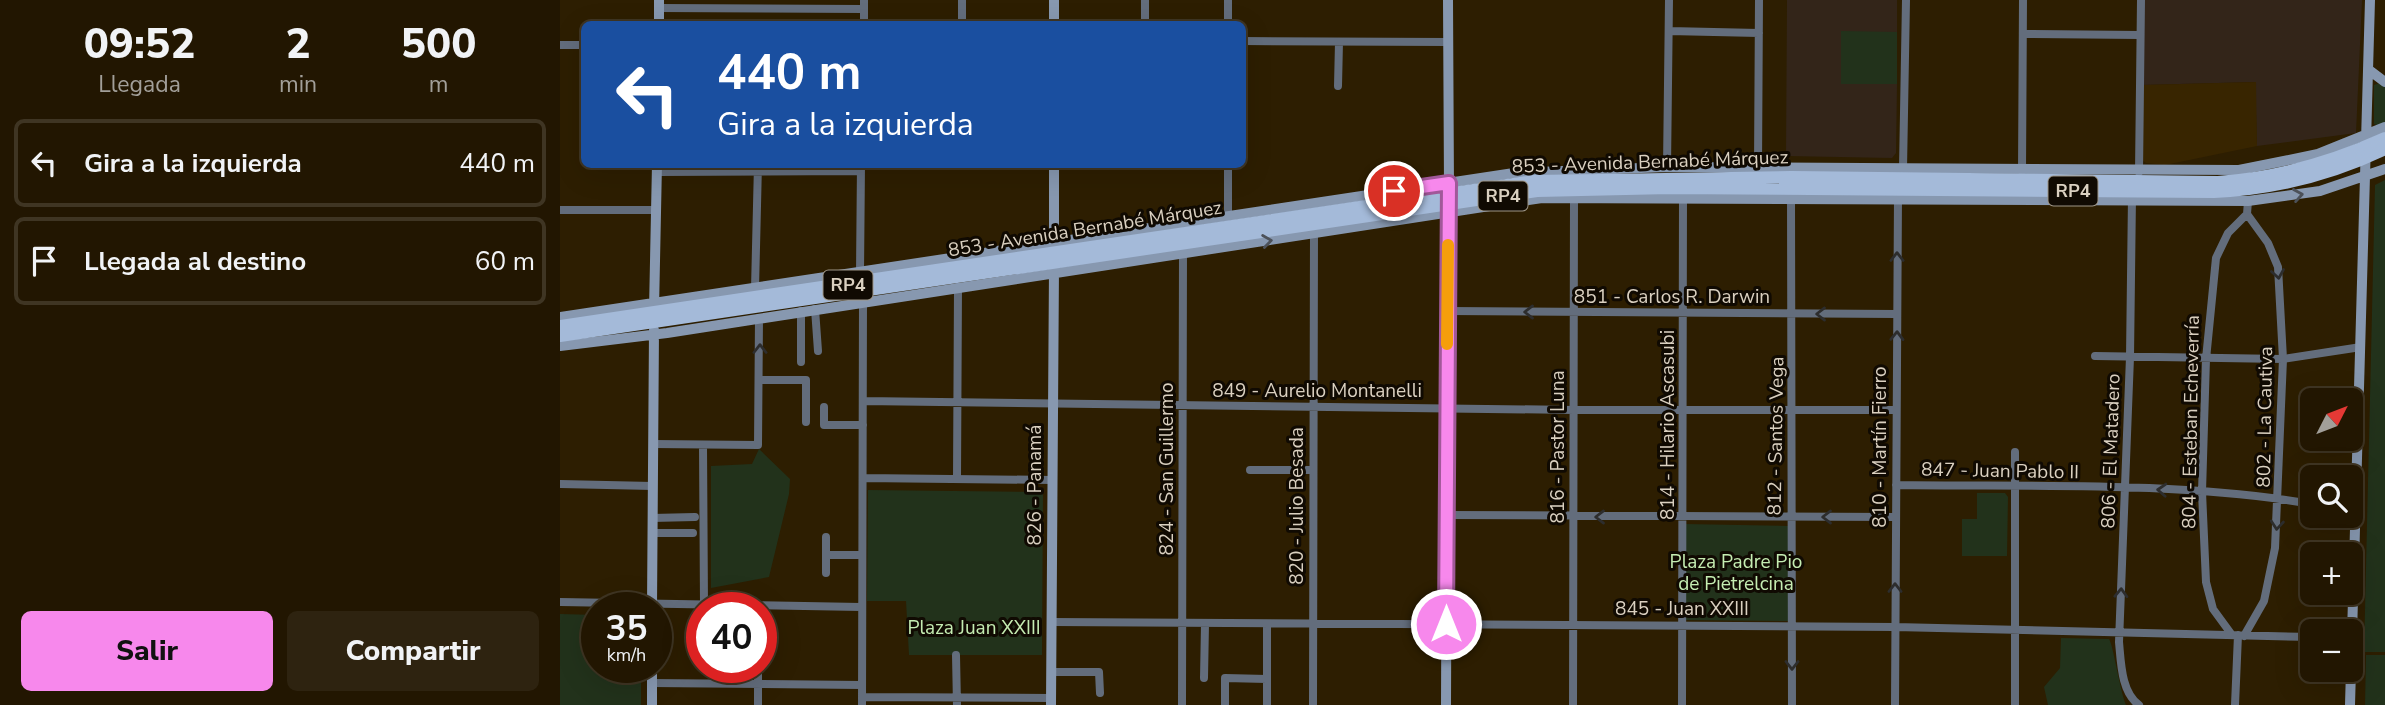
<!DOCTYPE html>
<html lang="es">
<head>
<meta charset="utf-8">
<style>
  body { margin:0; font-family:"Nunito Sans",sans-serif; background:#2e2310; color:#f1f3f6; height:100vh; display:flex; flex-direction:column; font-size:26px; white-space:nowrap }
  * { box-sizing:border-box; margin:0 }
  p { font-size:23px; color:#a29f99 }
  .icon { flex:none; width:38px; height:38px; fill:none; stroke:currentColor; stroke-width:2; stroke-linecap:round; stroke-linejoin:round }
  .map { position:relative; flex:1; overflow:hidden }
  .panel { display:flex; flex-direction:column; background:#221601; width:560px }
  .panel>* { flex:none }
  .top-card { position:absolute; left:21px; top:21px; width:665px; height:147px; border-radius:10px; box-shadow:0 7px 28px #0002,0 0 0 2px #3f3523; background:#1a4fa0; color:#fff; overflow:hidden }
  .needle { width:46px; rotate:48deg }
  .tools { position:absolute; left:1740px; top:388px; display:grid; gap:14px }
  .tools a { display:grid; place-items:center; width:63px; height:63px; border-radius:10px; background:#221601; box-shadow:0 7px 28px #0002,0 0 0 2px #3f3523; font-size:35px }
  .speed { position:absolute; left:21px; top:592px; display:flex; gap:14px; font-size:35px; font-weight:700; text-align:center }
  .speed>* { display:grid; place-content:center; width:91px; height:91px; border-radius:50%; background:#221601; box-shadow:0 7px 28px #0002,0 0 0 2px #3f3523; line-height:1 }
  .speed small { font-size:18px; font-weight:400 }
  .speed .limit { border:10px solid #d22; background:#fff; color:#111 }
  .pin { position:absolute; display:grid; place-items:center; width:60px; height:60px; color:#fff; margin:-30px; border:4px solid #fff; border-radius:50%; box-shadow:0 2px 7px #0007 }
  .me { position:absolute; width:77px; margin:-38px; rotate:0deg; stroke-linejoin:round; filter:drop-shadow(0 0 5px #0008) }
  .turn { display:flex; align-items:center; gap:24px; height:147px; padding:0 21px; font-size:32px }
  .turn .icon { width:91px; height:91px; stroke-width:2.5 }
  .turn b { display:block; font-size:49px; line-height:60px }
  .eta { display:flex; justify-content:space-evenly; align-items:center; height:119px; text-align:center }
  .eta b { font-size:42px; font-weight:800; line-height:49px }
  .primary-button { display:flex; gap:14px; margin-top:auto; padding:14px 21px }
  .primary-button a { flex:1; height:80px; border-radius:10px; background:#f788ec; color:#111; font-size:28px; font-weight:800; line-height:80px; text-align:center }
  .primary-button a+a { background:#2e2310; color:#f1f3f6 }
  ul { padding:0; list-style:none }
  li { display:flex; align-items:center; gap:21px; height:88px; margin:0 14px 10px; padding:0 7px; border:4px solid #3f3523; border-radius:10px }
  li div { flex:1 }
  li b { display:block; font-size:26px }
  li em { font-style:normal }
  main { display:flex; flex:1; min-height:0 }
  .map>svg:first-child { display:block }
</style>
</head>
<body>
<main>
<section class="panel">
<div class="eta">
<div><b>09:52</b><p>Llegada</p></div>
<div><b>2</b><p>min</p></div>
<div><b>500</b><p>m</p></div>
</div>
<ul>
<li><svg class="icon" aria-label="left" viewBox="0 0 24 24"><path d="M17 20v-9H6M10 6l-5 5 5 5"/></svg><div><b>Gira a la izquierda</b></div><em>440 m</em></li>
<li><svg class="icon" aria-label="arrive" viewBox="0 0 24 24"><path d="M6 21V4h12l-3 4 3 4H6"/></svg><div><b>Llegada al destino</b></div><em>60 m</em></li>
</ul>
<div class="primary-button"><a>Salir</a><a>Compartir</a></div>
</section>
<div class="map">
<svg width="1825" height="705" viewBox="0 0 1825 705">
  <rect width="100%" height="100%" fill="#2d1e01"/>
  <path fill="#332519" d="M1227,0h110v32h-56v52h56l-1,69 -4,5 -106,-2z
    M1583,0h219l-6,133 -99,13 -2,-64 -112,3z"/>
  <path fill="#382500" d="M1696,82l1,64 -92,19 -19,-2 -4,-3 1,-75z"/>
  <path fill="#22321b" d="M1281,31l56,1v52h-56z
    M1820,83l5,3v37l-5,3 -6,-2v-39z
    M1825,180v472h-21l11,-467z
    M199,449l31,30 -1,15 -20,83 -58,11v-122l41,-2z
    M308,490l175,2 -1,163h-133l-3,-54h-39z
    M1417,493h28l3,4 -1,59h-45v-37h15z
    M1124,524l105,2 -1,95 -105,-1z
    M0,614l37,1v52h44v38h-81z
    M1501,638l48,1c4,5 11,52 17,66h-78l-4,-18 16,-19z
    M1806,655h19v50h-20z"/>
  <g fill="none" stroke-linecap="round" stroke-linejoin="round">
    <path stroke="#636d7c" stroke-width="8" d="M304,0v24
      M402,0v24
      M668,0v24
      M99,8l205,1
      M585,24v-24
      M1109,31l90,2
      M1463,34l117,1
      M682,41l206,1
      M0,45h24
      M778,86l1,-44
      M1107,167l2,-167
      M1198,167l1,-167
      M1343,169l3,-169
      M1462,171l1,-171
      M97,172l204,-1
      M1579,172l2,-172
      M1231,194l1,511
      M1572,196l-2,161 -11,285c2,20 2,50 20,63
      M0,210h96
      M668,215v-51
      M300,273l1,-109
      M195,289l3,-125
      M255,309l3,42
      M241,311v51
      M888,311l449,3
      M1535,356l188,3 78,-12
      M200,380h46v42
      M303,401l711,9h322
      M264,407v18h39
      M93,444l105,1 1,-127
      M143,445l1,160
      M1455,452v253
      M690,470h63
      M303,478l189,2
      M397,478l1,-191
      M0,484l93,2
      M1336,485c138,2 279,-4 416,19
      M886,515l450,2
      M92,518l43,-1
      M92,533h41
      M266,555h36
      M266,573v-36
      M0,602l301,5
      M492,622l843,5 417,10
      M707,624v81
      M1672,635l-19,-26 -7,-27 -4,-90 4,-133 10,-101 12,-25 19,-19
      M1684,636l20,-35 11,-53 8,-189 -5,-92 -10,-24 -21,-29 1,-13
      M396,655l1,50
      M492,672h47l1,21
      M644,678l1,-54
      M92,683l210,2
      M302,697l189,1
      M198,705v-38
      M302,705l1,-406
      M622,705l1,-455
      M665,705v-27l42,1
      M753,705l1,-476
      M1013,705l1,-511
      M1122,705l1,-511
      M1335,705l3,-509
      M1675,705l3,-70"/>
    <path stroke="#8798b0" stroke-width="10" d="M888,0l1,188
      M99,24v-24
      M494,24v-24
      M1809,70l16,12
      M494,251v-87
      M94,310l3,-146
      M0,317l954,-144 153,-6 572,3 79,-16 67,-27
      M0,346l107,-13 875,-135 706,3 72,-10 65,-22
      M92,607l2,-277
      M92,705v-38
      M491,705l3,-438
      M886,705l2,-498
      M1790,705l20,-705"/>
    <path stroke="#a4bad9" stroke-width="12" d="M0,326l974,-145 257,-4 427,5c58,-4 114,-20 167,-44
      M0,336l977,-145 133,-3 544,4c60,-3 117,-17 171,-43"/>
  </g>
  <defs><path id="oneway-chevron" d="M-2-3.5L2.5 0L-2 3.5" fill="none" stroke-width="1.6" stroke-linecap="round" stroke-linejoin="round" transform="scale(1.75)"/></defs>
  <g stroke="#4c5159">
    <use href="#oneway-chevron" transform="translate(1738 195) rotate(-10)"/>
    <use href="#oneway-chevron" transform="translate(707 241) rotate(-8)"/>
  </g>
  <g stroke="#2d2d2d">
    <use href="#oneway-chevron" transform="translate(1337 257) rotate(-90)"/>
    <use href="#oneway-chevron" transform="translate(1718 274) rotate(81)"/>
    <use href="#oneway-chevron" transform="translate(969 312) rotate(-180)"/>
    <use href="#oneway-chevron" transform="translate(1261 314) rotate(-180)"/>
    <use href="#oneway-chevron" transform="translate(1337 336) rotate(-89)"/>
    <use href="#oneway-chevron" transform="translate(200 349) rotate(-90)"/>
    <use href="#oneway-chevron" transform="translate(1602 490) rotate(-177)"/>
    <use href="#oneway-chevron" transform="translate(1040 517) rotate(-180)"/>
    <use href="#oneway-chevron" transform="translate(1267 517) rotate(180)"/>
    <use href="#oneway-chevron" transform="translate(1717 525) rotate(95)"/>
    <use href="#oneway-chevron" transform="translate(1335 588) rotate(-90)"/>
    <use href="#oneway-chevron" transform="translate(1561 593) rotate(-88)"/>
    <use href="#oneway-chevron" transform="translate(1232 665) rotate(90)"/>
  </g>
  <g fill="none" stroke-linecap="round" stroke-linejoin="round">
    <g stroke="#a15899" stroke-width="18">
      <path id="route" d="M834,191l55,-8 -3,441"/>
    </g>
    <use href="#route" stroke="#f788ec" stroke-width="12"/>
    <path stroke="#f59e0b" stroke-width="12" d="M887,344l1,-99"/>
  </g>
  <g text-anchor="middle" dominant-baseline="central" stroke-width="6" stroke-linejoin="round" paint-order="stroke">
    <g fill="#100a02" stroke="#9d9587" stroke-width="2">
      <rect x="1488.5" y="176.5" width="49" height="29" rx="5"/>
      <rect x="918.5" y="181.5" width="49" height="29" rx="5"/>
      <rect x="263.5" y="270.5" width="49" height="29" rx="5"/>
    </g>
    <g font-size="18" font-weight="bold" fill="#dad0c0">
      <text x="1513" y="191">RP4</text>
      <text x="943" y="196">RP4</text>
      <text x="288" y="285">RP4</text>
    </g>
    <g font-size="19" fill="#dad0c0" stroke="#100a02">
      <text transform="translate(1090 162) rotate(-2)">853 - Avenida Bernabé Márquez</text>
      <text transform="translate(525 229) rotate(-9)">853 - Avenida Bernabé Márquez</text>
      <text x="1112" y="297">851 - Carlos R. Darwin</text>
      <text x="757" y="391">849 - Aurelio Montanelli</text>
      <text transform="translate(1705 417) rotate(-89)">802 - La Cautiva</text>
      <text transform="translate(1631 422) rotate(-89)">804 - Esteban Echeverría</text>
      <text transform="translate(1108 425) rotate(-90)">814 - Hilario Ascasubi</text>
      <text transform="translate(1216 436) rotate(-89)">812 - Santos Vega</text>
      <text transform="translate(998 447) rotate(-90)">816 - Pastor Luna</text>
      <text transform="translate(1320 447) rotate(-90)">810 - Martín Fierro</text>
      <text transform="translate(1551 451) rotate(-88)">806 - El Matadero</text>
      <text transform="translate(607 469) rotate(-90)">824 - San Guillermo</text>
      <text transform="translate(1440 471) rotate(1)">847 - Juan Pablo II</text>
      <text transform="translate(475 485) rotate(-90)">826 - Panamá</text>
      <text transform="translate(737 506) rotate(-90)">820 - Julio Besada</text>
      <text x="1122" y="609">845 - Juan XXIII</text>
    </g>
    <g font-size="19" fill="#c5edb2" stroke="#100a02">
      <text x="1176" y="562">Plaza Padre Pio<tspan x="1176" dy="22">de Pietrelcina</tspan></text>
      <text x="414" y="628">Plaza Juan XXIII</text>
    </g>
  </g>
</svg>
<div class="tools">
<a><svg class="needle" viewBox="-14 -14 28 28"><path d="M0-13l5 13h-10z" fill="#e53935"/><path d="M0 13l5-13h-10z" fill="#a29f99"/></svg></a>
<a><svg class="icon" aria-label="search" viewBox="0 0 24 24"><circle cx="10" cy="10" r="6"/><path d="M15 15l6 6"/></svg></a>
<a>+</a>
<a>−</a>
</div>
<div class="speed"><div>35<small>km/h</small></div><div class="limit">40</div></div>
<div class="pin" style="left:834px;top:191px;background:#d93025"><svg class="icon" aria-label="arrive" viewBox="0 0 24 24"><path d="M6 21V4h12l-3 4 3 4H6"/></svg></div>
<svg class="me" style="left:886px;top:624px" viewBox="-20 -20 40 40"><circle r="17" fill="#f788ec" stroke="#fff" stroke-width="3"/><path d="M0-11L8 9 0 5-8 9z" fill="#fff"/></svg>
<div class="top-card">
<div class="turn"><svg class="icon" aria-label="left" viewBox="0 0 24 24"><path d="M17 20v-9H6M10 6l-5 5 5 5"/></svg><div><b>440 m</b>Gira a la izquierda</div></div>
</div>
</div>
</main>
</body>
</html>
